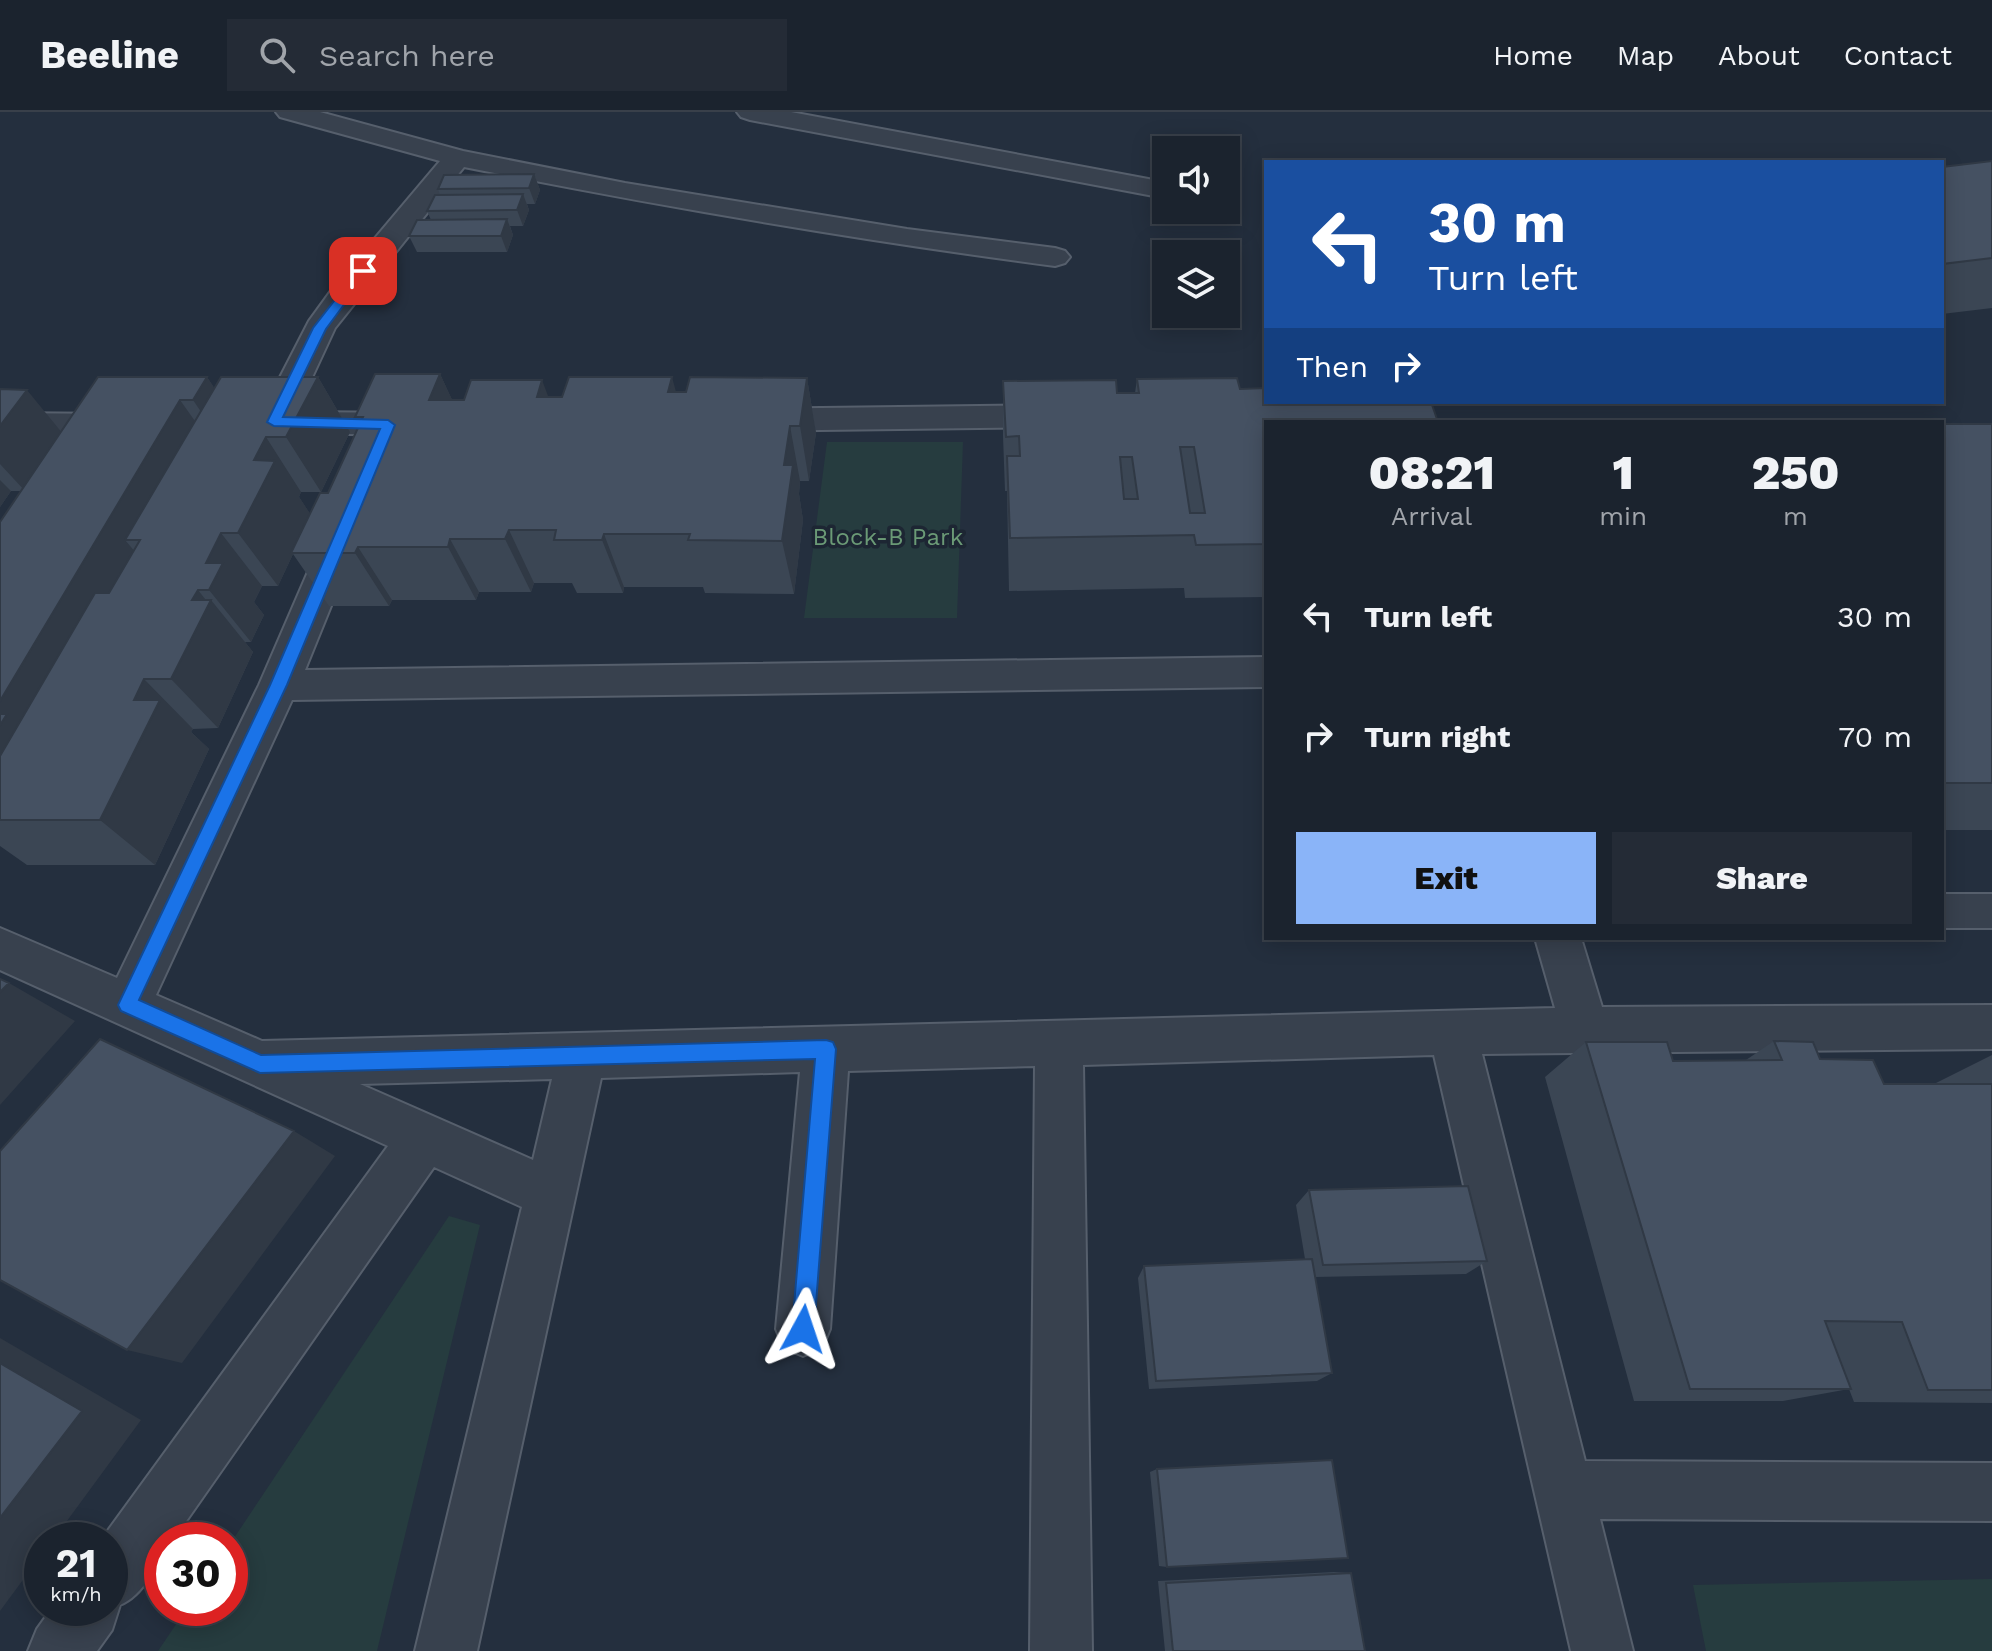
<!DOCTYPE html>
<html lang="en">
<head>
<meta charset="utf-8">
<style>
  body { margin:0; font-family:"Work Sans",sans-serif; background:#242b36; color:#f1f3f6; height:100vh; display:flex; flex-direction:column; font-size:30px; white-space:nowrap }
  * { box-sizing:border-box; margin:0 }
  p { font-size:26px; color:#a0a4aa }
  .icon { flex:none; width:44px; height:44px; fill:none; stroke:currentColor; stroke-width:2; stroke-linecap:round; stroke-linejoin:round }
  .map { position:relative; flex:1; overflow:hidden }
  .panel { position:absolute; left:1264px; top:308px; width:680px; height:520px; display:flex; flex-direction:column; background:#1b232e; border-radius:0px; box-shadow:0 4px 20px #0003,0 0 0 2px #39404a }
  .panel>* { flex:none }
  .banner { position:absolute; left:1264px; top:48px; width:680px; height:244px; border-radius:0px; box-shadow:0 4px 20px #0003,0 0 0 2px #39404a; background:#1a4fa0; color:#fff; overflow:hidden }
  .fabs { position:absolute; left:1152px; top:24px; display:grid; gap:16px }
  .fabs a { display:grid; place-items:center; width:88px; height:88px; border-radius:0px; background:#1b232e; box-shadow:0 4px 20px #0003,0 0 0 2px #39404a; font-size:40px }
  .speed { position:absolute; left:24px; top:1410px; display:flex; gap:16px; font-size:40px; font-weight:700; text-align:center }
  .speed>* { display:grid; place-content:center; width:104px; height:104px; border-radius:50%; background:#1b232e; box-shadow:0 4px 20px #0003,0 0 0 2px #39404a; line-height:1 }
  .speed small { font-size:20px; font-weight:400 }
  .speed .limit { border:12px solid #d22; background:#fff; color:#111 }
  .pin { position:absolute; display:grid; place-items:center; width:68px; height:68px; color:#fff; margin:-34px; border-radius:16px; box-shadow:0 4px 12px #0006 }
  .me { position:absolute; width:88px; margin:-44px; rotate:5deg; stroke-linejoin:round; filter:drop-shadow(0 0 6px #0008) }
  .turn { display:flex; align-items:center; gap:28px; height:168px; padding:0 32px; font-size:36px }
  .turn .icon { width:104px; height:104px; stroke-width:2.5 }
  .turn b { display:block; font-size:56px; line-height:68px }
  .then { display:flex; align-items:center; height:76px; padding:0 32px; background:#0003; gap:16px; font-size:30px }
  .eta { display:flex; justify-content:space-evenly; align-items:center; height:136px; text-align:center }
  .eta b { font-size:48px; font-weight:800; line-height:56px }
  .action { display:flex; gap:16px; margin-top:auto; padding:16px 32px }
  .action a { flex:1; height:92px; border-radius:0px; background:#8ab4f8; color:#111; font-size:32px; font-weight:800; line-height:92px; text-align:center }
  .action a+a { background:#242b36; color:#f1f3f6 }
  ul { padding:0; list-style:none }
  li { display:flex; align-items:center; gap:24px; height:120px; padding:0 32px }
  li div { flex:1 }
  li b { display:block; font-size:30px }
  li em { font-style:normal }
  header { display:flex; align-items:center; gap:48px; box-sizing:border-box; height:112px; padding:0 40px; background:#1b232e; border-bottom:2px solid #39404a }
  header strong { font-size:38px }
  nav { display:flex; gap:44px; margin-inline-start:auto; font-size:28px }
  .search { width:560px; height:72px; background:#242b36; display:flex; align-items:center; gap:20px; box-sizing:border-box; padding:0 28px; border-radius:0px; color:#a0a4aa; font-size:30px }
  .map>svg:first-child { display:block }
</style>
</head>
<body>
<header>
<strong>Beeline</strong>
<div class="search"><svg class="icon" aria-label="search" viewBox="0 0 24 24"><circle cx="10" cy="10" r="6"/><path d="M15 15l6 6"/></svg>Search here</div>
<nav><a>Home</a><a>Map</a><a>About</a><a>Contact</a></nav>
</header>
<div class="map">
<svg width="1992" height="1539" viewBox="0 0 1992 1539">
  <rect width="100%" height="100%" fill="#242f3e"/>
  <path fill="#263c3f" d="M827,330h136l-6,176h-153z
    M449,1104l31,9 -103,426h-219l29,-43h43v-64z
    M1992,1467v72h-286l-13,-66z"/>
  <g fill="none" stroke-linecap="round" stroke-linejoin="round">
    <g stroke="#565f6c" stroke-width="4">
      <path id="service" d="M1942,782h50v34h-50z"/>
    </g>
    <g stroke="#565f6c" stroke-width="4">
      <path id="minor" d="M276,0h44l143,39 162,32 282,46 148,19 10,3 5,6 -5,6 -10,3c-198,-26 -395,-60 -591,-99l-129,161 -39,84 123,1 12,3 5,8 -5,8 -12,3 -145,-2 -12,-3 -5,-8 52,-101 24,-33 107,-127 -160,-44z
        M737,0h54l368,69 7,1v14l-7,1 -409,-77 -9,-3z
        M1063,293l12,4 4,7 -4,7 -12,4 -311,4 -12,-3 -5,-8 5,-8 12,-3z
        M0,301l123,1 12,3 5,8 -5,8 -12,3 -123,-1z
        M341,413l13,3 5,9 -54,133 961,-13v30l-974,13 -136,295 106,46 1293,-33 -20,-70h46l21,69 390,-2v44l-510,5 103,407 407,2v58l-392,-2 33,132h-62l-137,-596 -351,10 9,586h-62l5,-585 -187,5 -18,258 -8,19 -19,8 -19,-8 -8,-19 24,-257 -199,6 -124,573h-62l107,-444 -88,-40 -261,373h-11c0,23 -20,56 -42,65l-8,25 -15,21h-69l9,-22 15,-21h58v-68h-9l287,-394 -388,-176v-42l117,50 142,-293 64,-148 5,-9zM552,967l-19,81 -173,-76z"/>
    </g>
    <use href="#service" fill="#38414e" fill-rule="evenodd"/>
    <use href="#minor" fill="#38414e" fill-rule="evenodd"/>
  </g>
  <path fill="#3b4654" d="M1992,49v147l-50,6v-147z
    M534,62l6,16 -5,14h-8l2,6 -6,16h-13l3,9 -6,17h-90l-8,-16 22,-16 -4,-9 13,-16 -2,-6z
    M440,262l12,26 234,-8 121,-14 9,55 -7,48h-9l-1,13 4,26 -9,74 -89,-1 -2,-6h-79l-1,6h-46l-5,-10h-38l-3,9h-52l-3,8h-84l-3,6h-60l-36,-52 -15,32h-16l-8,16 10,13 -13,27h-6l8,10 -35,76 -25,1 -2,3 18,17 -54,116h-128l-27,-19v-324l21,-31h-10l-11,16v-118l61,42 146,-54 7,11 104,-11 32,55 -29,60h-20l-2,5 11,17 18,-21 32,-68 -5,-8z
    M1137,267l103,10 26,33v175l-81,1 -1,-10 -175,3 -2,-100h-2l-2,-55v-55l114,12h18z
    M1942,312h50v406h-50z
    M1774,929l110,43h50l58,-29v348l-138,-1 -5,-13 -66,12h-149l-89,-324 41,-35 87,19 73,-1z
    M1309,1078l178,71 -21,13 -151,3 17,96 -15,8 -168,8 -11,-111 6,-12 161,-7 -9,-54z
    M1157,1357l10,98 -8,-1 -9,-94z
    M1334,1460l17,1 14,78h-200l-7,-70z"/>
  <path fill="#303945" d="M534,62l6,16 -5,14 -6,-16z
    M523,82l6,16 -6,16 -6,-16z
    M507,107l6,16 -6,17 -6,-16z
    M440,262l26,55 -37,-29z
    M207,265l37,55 -13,24 -38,-56z
    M318,265l32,55 -29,60 -35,-55z
    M672,265l15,56 -19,-41z
    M807,266l9,55 -7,48 -9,-55z
    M542,268l21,56 -26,-39z
    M27,278l36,44 -38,57 -25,-27v-38z
    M180,288l39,55 -79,85h-15l29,34 -154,234v-107z
    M790,314l10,55 -1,13 4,26 -9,74 -12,-53 2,-76z
    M266,325l35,55 -2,5 12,18 -20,38 2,1 -15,32 -40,-53 16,-73z
    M0,368l11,11 -11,16z
    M509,418l25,53 -3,9 -26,-53z
    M221,421l41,53 -8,16 10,13 -13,27 -42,-52 -3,-27z
    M604,422l20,53 -1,6 -21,-53z
    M450,427l29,53 -3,8 -28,-53z
    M358,435l34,53 -3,6 -34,-53z
    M198,478l11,14 2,-4 42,52 -35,76 -47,-49 21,-79z
    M144,567l49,50 -2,3 18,17 -54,116 -55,-45 34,-120z
    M9,871l66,38 -75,84v-118z
    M294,1019l41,25 -153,207 -55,-13z
    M0,1226l141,82 -88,120h-11v14l-42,57z"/>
  <path fill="#455162" stroke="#303945" stroke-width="2" fill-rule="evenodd" d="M1992,49v97l-50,6v-97z
    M534,62l-5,14 -91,1 6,-14z
    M523,82l-6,16 -90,1 8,-16z
    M507,107l-6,17h-92l8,-16z
    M375,262h65l-11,26h35l7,-20h71l-5,17h25l7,-20h103l-4,15h18l4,-15 117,1 -7,48h-10l-6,39h9l-11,76 -94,-1 2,-6h-86l-2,6h-48l2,-10h-47l-4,9h-55l-2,8h-90l-3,6h-64l29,-60h8l35,-76h-8z
    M98,265h109l-14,23h-13l-180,301v-179z
    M221,265h97l-32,60h-20l-12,23 21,1 -37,72h-17l-15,30h17l-14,27h-11l-6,10h19l-40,79h-27l-10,21h26l-60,120h-100v-64l95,-163h14l31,-53h-15z
    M1237,266l3,11 26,-1v14h165l7,20h-172v122l-70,1 -2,-10 -184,3 -3,-82h13l-1,-20 -13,1 -3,-56 113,-1 1,13h22l-2,-14zM1180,335h14l11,66h-15zM1120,345h12l6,42h-14z
    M0,277l27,1 -27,36z
    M1942,312h50v359h-50z
    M0,602h7l-7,11z
    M0,867l9,4 -9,9z
    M100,927l194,92 -167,219 -127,-70v-129z
    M1774,929l39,1 7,17 53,1 11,24h108v306h-64l-26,-68 -77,-1 26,68h-161l-104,-347h81l6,19 109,-1z
    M1468,1074l19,75 -164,4 -14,-75z
    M1312,1147l20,114 -176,8 -12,-115z
    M0,1251l82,48 -82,107z
    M1332,1348l16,98 -181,9 -10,-98z
    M1351,1461l14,78h-192l-7,-68z"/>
  <path fill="#1a73e8" stroke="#114b97" stroke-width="2" d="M359,157l10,2 -43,58 -43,88 105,3 7,5 -108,260 -148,315 122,55 565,-15 7,2 3,7 -22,280 -3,8 -8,3 -8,-3 -3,-8 23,-270 -555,14 -139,-62 -3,-6 152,-320 110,-256 -106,-3 -7,-4 46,-94z"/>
  <g text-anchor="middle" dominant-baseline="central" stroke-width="7" stroke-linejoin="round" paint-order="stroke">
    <g font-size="24" fill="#6b9a76" stroke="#1d2633">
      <text x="888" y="425">Block-B Park</text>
    </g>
  </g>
</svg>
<div class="fabs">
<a><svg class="icon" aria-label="sound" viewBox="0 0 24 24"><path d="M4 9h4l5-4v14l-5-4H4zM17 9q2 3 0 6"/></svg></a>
<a><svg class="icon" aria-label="layers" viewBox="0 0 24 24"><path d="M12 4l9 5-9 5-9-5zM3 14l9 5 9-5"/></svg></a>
</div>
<div class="speed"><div>21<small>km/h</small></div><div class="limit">30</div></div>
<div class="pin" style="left:363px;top:159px;background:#d93025"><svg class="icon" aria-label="arrive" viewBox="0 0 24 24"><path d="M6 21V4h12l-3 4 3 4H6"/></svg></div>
<svg class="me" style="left:803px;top:1217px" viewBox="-20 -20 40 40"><path d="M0-17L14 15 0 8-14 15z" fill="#1a73e8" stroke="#fff" stroke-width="4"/></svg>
<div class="banner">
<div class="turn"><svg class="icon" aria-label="left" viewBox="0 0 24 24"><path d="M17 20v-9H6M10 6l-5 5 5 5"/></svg><div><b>30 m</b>Turn left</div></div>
<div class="then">Then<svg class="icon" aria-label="right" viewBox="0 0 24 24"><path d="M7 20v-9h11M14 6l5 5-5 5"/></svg></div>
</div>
<section class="panel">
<div class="eta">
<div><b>08:21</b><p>Arrival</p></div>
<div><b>1</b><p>min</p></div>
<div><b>250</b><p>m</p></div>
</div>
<ul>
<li><svg class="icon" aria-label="left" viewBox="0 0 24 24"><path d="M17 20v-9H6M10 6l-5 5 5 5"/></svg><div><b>Turn left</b></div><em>30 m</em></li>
<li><svg class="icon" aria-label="right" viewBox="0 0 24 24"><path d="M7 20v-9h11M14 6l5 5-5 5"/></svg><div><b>Turn right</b></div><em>70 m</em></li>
</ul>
<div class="action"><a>Exit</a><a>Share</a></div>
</section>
</div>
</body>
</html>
